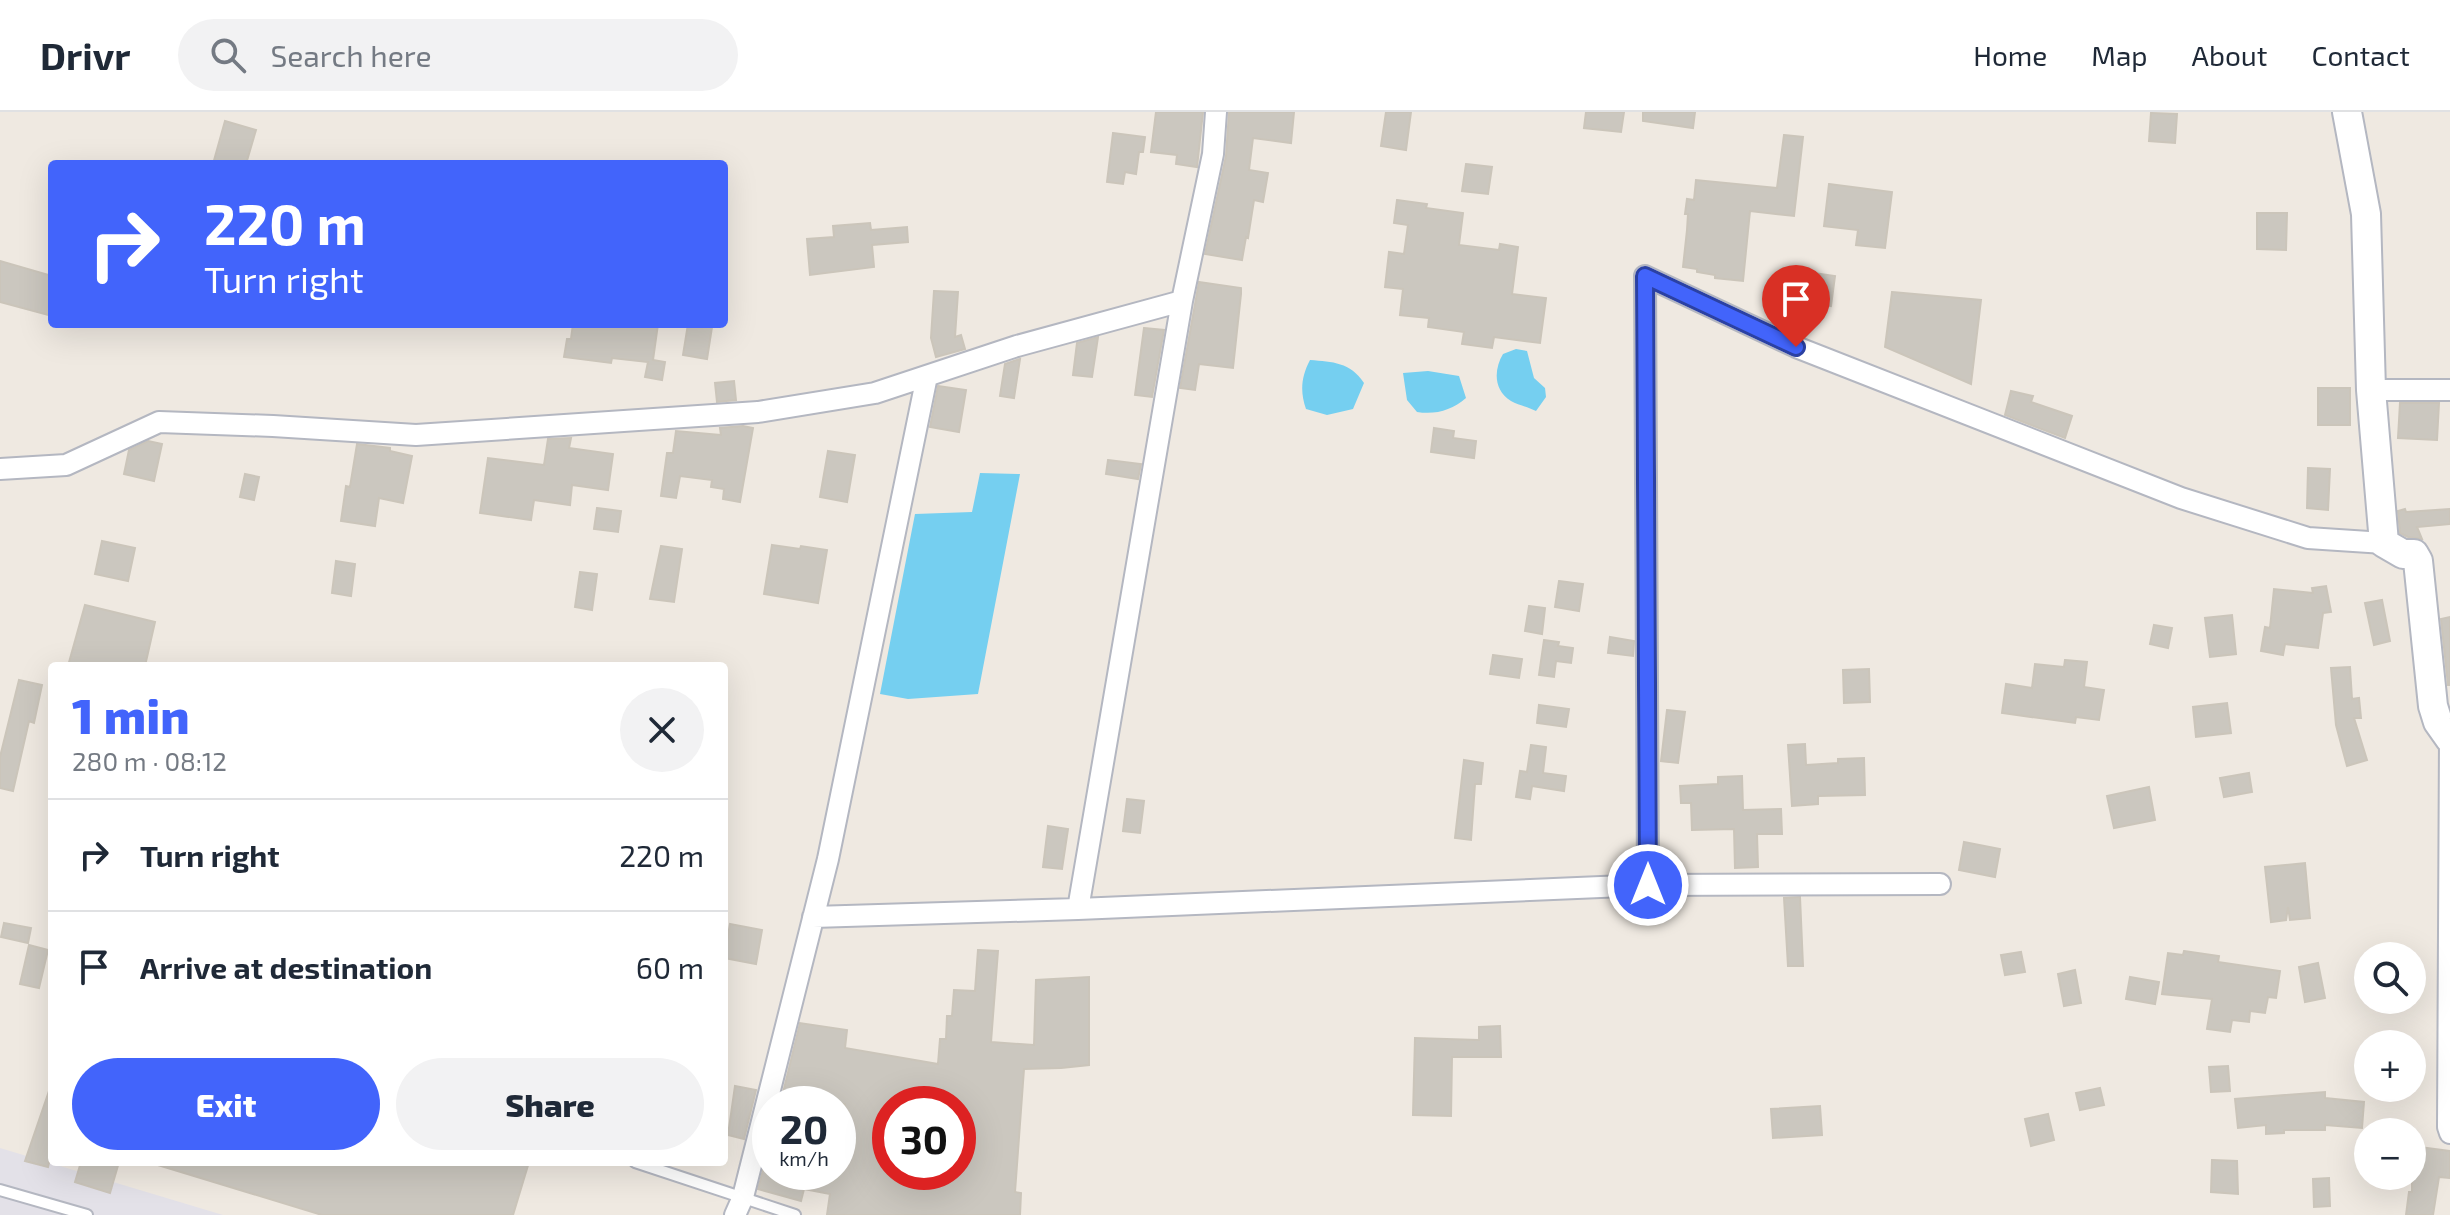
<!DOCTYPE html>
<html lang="en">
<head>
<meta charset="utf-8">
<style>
  body { margin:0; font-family:"Exo 2",sans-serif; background:#f2f2f3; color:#1f2937; height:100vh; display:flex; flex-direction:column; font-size:30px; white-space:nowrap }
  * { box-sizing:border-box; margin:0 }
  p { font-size:26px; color:#747a83 }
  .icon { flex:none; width:44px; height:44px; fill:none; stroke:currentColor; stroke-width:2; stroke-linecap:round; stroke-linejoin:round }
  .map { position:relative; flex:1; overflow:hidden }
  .side { position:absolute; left:48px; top:550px; width:680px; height:504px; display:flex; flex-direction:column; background:#fff; border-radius:8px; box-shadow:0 8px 32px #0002 }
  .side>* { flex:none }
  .hud { position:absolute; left:48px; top:48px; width:680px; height:168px; border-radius:8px; box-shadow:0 8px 32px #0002; background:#4264fb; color:#fff; overflow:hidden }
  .tools { position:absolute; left:2354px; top:830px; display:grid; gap:16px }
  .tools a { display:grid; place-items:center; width:72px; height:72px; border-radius:50%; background:#fff; box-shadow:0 8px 32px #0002; font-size:40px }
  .speed { position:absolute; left:752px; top:974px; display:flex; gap:16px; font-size:40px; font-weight:700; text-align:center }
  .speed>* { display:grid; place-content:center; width:104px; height:104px; border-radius:50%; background:#fff; box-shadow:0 8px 32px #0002; line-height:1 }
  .speed small { font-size:20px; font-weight:400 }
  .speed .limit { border:12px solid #d22; background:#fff; color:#111 }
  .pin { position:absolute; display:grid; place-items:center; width:68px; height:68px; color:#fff; margin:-82px -34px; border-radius:50% 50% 50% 0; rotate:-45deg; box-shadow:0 0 8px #0007 }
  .pin .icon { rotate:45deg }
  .me { position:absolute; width:88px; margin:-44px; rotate:0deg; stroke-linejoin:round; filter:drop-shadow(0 0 6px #0008) }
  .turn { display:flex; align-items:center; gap:28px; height:168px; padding:0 24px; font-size:36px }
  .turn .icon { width:104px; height:104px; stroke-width:2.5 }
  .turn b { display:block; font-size:56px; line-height:68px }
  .round { display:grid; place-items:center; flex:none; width:84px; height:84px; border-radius:42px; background:#f2f2f3 }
  .headline { display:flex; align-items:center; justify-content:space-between; height:136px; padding:0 24px }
  h1 { font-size:48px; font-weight:800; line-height:60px; color:#4264fb }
  .button { display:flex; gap:16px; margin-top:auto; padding:16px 24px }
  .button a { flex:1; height:92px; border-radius:48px; background:#4264fb; color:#fff; font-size:32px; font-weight:800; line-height:92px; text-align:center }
  .button a+a { background:#f2f2f3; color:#1f2937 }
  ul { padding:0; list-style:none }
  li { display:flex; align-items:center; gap:24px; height:112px; padding:0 24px; border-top:2px solid #e0e1e3 }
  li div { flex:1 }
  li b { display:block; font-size:30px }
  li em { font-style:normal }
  header { display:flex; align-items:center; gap:48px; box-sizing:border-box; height:112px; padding:0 40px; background:#fff; border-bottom:2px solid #e0e1e3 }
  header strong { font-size:38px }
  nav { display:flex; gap:44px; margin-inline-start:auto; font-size:28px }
  .search { width:560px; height:72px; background:#f2f2f3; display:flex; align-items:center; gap:20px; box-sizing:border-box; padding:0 28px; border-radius:44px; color:#747a83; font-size:30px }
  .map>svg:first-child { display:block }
</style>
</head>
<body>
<header>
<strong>Drivr</strong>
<div class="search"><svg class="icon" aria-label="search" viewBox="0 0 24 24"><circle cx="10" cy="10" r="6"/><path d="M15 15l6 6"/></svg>Search here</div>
<nav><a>Home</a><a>Map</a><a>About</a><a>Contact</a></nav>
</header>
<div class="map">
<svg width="2450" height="1103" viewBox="0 0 2450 1103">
  <rect width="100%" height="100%" fill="#efe9e1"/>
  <path fill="#e3e1e8" d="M0,1036l223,67h-223z"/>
  <path fill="#75cff0" d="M1516,237l11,2 7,27 11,10 1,9 -10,14c-8,-4 -18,-6 -25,-10 -18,-11 -17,-32 -8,-47z
    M1310,248c23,2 40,2 54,23l-11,26 -26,6 -21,-6c-6,-17 -5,-32 4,-49z
    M1428,259l31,5 7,22c-14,12 -30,17 -49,14l-10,-12 -4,-27z
    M980,361l40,1 -42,220 -70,5 -28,-5 35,-180 57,-2z"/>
  <path fill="#cbc7bf" stroke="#cbc5ba" stroke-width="2" fill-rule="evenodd" d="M1156,0h47l-6,55 -21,-3 1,-9 -26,-3z
    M1229,0h65l-3,31 -38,-5 -4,32 19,3 -5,29 -9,-2 -6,38 -2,-1 -4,23 -37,-6 21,-98z
    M1386,0h25l-5,38 -25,-4z
    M1586,0h38l-3,20 -37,-4z
    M1643,0h52l-2,16 -50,-7z
    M2151,1l26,1 -2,29 -26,-2z
    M225,9l31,9 -10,34h-33z
    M1113,21l32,4 -2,15h-4l-3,22 -11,-2 -2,12 -16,-2z
    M1784,23l19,2 -9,79 -44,-5 -7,70 -28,-3v-3l-18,-3v-3l-14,-2 4,-37 1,-16h-3l2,-15 7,1 2,-20 81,8z
    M1466,52l26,3 -4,27 -26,-3z
    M1829,72l63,8 -7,56 -29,-3 2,-15 -34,-4z
    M1397,88l30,4 -1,4 37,5 -4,32 40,5 1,-6 18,3 -6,47 34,4 -6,45 -46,-6 -2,11 -30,-4 2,-12 -36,-5 1,-9 -29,-3 3,-26 -18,-2 4,-35 15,2 4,-29 -14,-2z
    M2257,101h30l-1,37 -29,-1z
    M870,111l1,7 36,-3 1,15 -36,3 2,22 -64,8 -3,-36 27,-2 -1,-11z
    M0,149l52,15v40l-52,-14z
    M1814,161l21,3 -4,30 -21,-3z
    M1199,170l42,6v6l-8,74 -34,-4 -4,26 -15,-2z
    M934,179l24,1 -3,45 6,-2 4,14 -29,8 -5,-19z
    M1892,180l89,8 -10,84 -86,-37z
    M573,212h85l-5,36 12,2 -3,18 -17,-3 3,-15 -36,-4 -1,5 -47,-6 3,-18h4z
    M688,212l24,3 -5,32 -24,-4z
    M1144,216l20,2 -12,67 -17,-2z
    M1098,225l-6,40 -19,-2 4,-32z
    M1020,247l-6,39 -14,-2 5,-32z
    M734,269l2,19 -19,2 -2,-19z
    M938,274l28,4 -7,42 -29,-5z
    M2318,276h32v37h-32z
    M2011,279l22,5 -2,6 41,14 -7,22 -60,-23z
    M2400,291h39l-2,37 -39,-2z
    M743,314l10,2 -13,74 -17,-3 1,-10 -13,-2 1,-7 -32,-4 -4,22 -15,-2 6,-43h6l3,-22 45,4 -1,-7z
    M1434,316l20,3 -1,7 23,3 -2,17 -43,-6z
    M571,326l-2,10 44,6 -5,36 -36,-5 -2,20 -36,-5 -3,20 -51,-7 8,-55 56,7 4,-26z
    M148,329l14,3 -8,37 -30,-7 5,-24z
    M357,332l33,4v3l22,5 -9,47 -24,-5 -4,28 -34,-5 5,-35 4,1z
    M828,339l27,4 -8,47 -27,-5z
    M1108,348l33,4 -3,15 -32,-5z
    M2308,356l22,1 -2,41 -21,-2z
    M245,362l14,3 -5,23 -14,-3z
    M597,396l24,3 -3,21 -24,-3z
    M2405,397l1,3 44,-3v15l-33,3 5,12 -14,-2 -8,-4 -2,-22z
    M102,429l33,7 -7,33 -33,-7z
    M772,433l28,4 1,-3 26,4 -9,53 -54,-9z
    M661,434l21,3 -8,53 -24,-3z
    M336,449l19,3 -4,32 -19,-3z
    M580,460l17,2 -5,36 -17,-3z
    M1559,469l24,3 -4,27 -24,-4z
    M2326,474l5,26 -8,1 -5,35 -33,-4 -2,11 -22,-4 4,-24 5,1 4,-39 39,4 -1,-5z
    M2382,488l8,41 -16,4 -9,-42z
    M85,493l70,17 -10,44h-77z
    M1529,494l16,2 -3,26 -17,-3z
    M2232,503l4,39 -26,3 -5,-39z
    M2450,505v68h-2l-7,-66z
    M2154,513l18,3 -4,20 -18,-4z
    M1610,525l24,4 -1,15 -25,-3z
    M1544,528l15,2 -1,4 15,2 -2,15 -15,-2 -2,16 -15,-2z
    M1493,543l29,4 -3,19 -29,-4z
    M2065,548l22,2 -3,25 20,3 -5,30 -23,-3 -1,6 -73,-10 4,-29 26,4 3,-24 29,3z
    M2350,555l2,32 7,-1 2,20h-7l13,42 -20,6 -11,-41 -5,-57z
    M1869,557l1,33 -26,1 -1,-33z
    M19,568l23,5 -8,38 -5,-2 -16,70 -13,-3v-31z
    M2227,591l4,30 -35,4 -3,-30z
    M1539,593l30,4 -3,18 -29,-4z
    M1667,598l18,2 -7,51 -17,-2z
    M1805,632l1,21 32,-2v-4l26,-1 1,37 -47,1v8l-26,2 -4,-61z
    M1531,633l15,2 -3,26 23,3 -2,15 -32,-5 -2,13 -14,-2 4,-26 7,1z
    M1464,648l19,3 -2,21h-6l-4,56 -16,-2z
    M2249,661l3,19 -28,5 -4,-19z
    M1742,664l1,34 38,-1 1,25h-25l1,33 -23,1 -1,-39 -42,1 -1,-27h-10l-1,-17 38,-2v-7z
    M2149,675l6,33 -41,8 -7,-32z
    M1127,687l17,2 -4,32 -17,-2z
    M1048,714l20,3 -6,40 -19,-2z
    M1964,730l36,7 -5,28 -36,-7z
    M2305,751l5,55 -20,2 -2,-13 -2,13 -15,2 -6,-55z
    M1800,785l3,69h-15l-4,-68z
    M4,811l27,5 -3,15 -27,-6z
    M730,812l32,6 -6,34 -32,-6z
    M29,833l19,5 -9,38 -19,-4z
    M978,838l20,1 -7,91 43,3 2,-65 53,-3v88l-28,3 -37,1 -9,123 6,1 -1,22h-193l3,-21 -26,-5 -3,12 -43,-12 12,-45v28h68v-26l7,-42h-23l-40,-7 18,-74 47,7 -2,18 93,16 2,-25h6l1,-23h5l2,-26 21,1zM919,990l39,2v68h-68v-68z
    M2184,839l35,5 -1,6 62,9 -4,27 -8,-1 -3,16 -15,-2 -1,11 -17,-2 -2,12 -23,-3 5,-30 -50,-5 6,-41 15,2z
    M2021,840l4,20 -20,3 -4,-20z
    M2318,851l7,35 -20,4 -6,-35z
    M2075,858l6,33 -17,3 -6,-32z
    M2130,865l29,5 -4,22 -29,-5z
    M1500,914l1,31h-49l-1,59 -38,-1 2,-77 64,2v-13z
    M2228,954l2,25 -19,1 -2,-25z
    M735,974l21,4 -12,49 -16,-4z
    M2100,976l4,17 -24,5 -4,-17z
    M49,979l3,1v57l-4,18 -23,-6z
    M2325,980v6l39,4 -2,26 -37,-3v5h-41v3l-18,1v-9l-28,3 -3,-29z
    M1820,994l2,29 -49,3 -2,-29z
    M2048,1002l6,26 -23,6 -6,-27z
    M2412,1034l38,5v27l-11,-1 -6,38h-27l3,-23h3z
    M2212,1048l25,1 1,33 -27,-2z
    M81,1050h38l-9,31 -35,-11z
    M159,1050h370l-16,53h-191l-164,-50z
    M2329,1066l1,28 -16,1 -1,-28z"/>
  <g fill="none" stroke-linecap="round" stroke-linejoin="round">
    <g stroke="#b4b7c1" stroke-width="14">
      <path id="lane" d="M635,1050l160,53
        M0,1078l87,25"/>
    </g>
    <g stroke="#b4b7c1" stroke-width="24">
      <path id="street" d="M2371,278h79
        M0,357l66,-4 93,-43 114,4 143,9 342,-23 117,-19 142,-47 165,-45
        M2450,627l-2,388 2,6
        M1648,773l292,-1
        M1078,797l104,-608 31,-147 3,-42
        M813,805l265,-8 570,-24 -3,-609 151,71 385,151 127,40 76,5
        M735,1103l8,-18 85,-338 99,-483"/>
    </g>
    <g stroke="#b4b7c1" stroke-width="32">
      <path id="secondary" d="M2347,0l19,102 5,176 13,153 19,11h11l4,7 15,145 5,16 12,17"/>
    </g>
    <use href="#lane" stroke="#fff" stroke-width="10"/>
    <use href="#street" stroke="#fff" stroke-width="20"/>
    <use href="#secondary" stroke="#fff" stroke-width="28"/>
  </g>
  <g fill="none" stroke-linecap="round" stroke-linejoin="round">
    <g stroke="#2b41a3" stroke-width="20">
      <path id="route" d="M1648,773l-3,-609 151,71"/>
    </g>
    <use href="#route" stroke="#4264fb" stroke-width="14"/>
  </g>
</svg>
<div class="tools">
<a><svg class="icon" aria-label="search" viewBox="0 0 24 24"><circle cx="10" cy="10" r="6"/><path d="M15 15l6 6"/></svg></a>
<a>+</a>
<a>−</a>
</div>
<div class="speed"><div>20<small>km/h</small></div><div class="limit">30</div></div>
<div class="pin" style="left:1796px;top:235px;background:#d93025"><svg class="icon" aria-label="arrive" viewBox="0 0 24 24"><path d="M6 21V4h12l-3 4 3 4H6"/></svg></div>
<svg class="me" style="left:1648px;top:773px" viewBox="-20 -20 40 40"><circle r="17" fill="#4264fb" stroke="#fff" stroke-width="3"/><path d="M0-11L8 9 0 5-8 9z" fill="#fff"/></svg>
<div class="hud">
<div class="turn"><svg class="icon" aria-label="right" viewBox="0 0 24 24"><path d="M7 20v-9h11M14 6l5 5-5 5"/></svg><div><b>220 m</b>Turn right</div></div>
</div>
<section class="side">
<div class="headline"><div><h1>1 min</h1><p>280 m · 08:12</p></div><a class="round"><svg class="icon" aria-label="close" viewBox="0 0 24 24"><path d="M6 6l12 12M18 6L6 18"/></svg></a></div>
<ul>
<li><svg class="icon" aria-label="right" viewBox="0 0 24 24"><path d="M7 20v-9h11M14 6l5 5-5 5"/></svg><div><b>Turn right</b></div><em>220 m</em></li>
<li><svg class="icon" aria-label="arrive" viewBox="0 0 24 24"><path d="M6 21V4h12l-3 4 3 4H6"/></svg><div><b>Arrive at destination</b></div><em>60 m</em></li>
</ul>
<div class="button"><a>Exit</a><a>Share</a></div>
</section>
</div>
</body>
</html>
